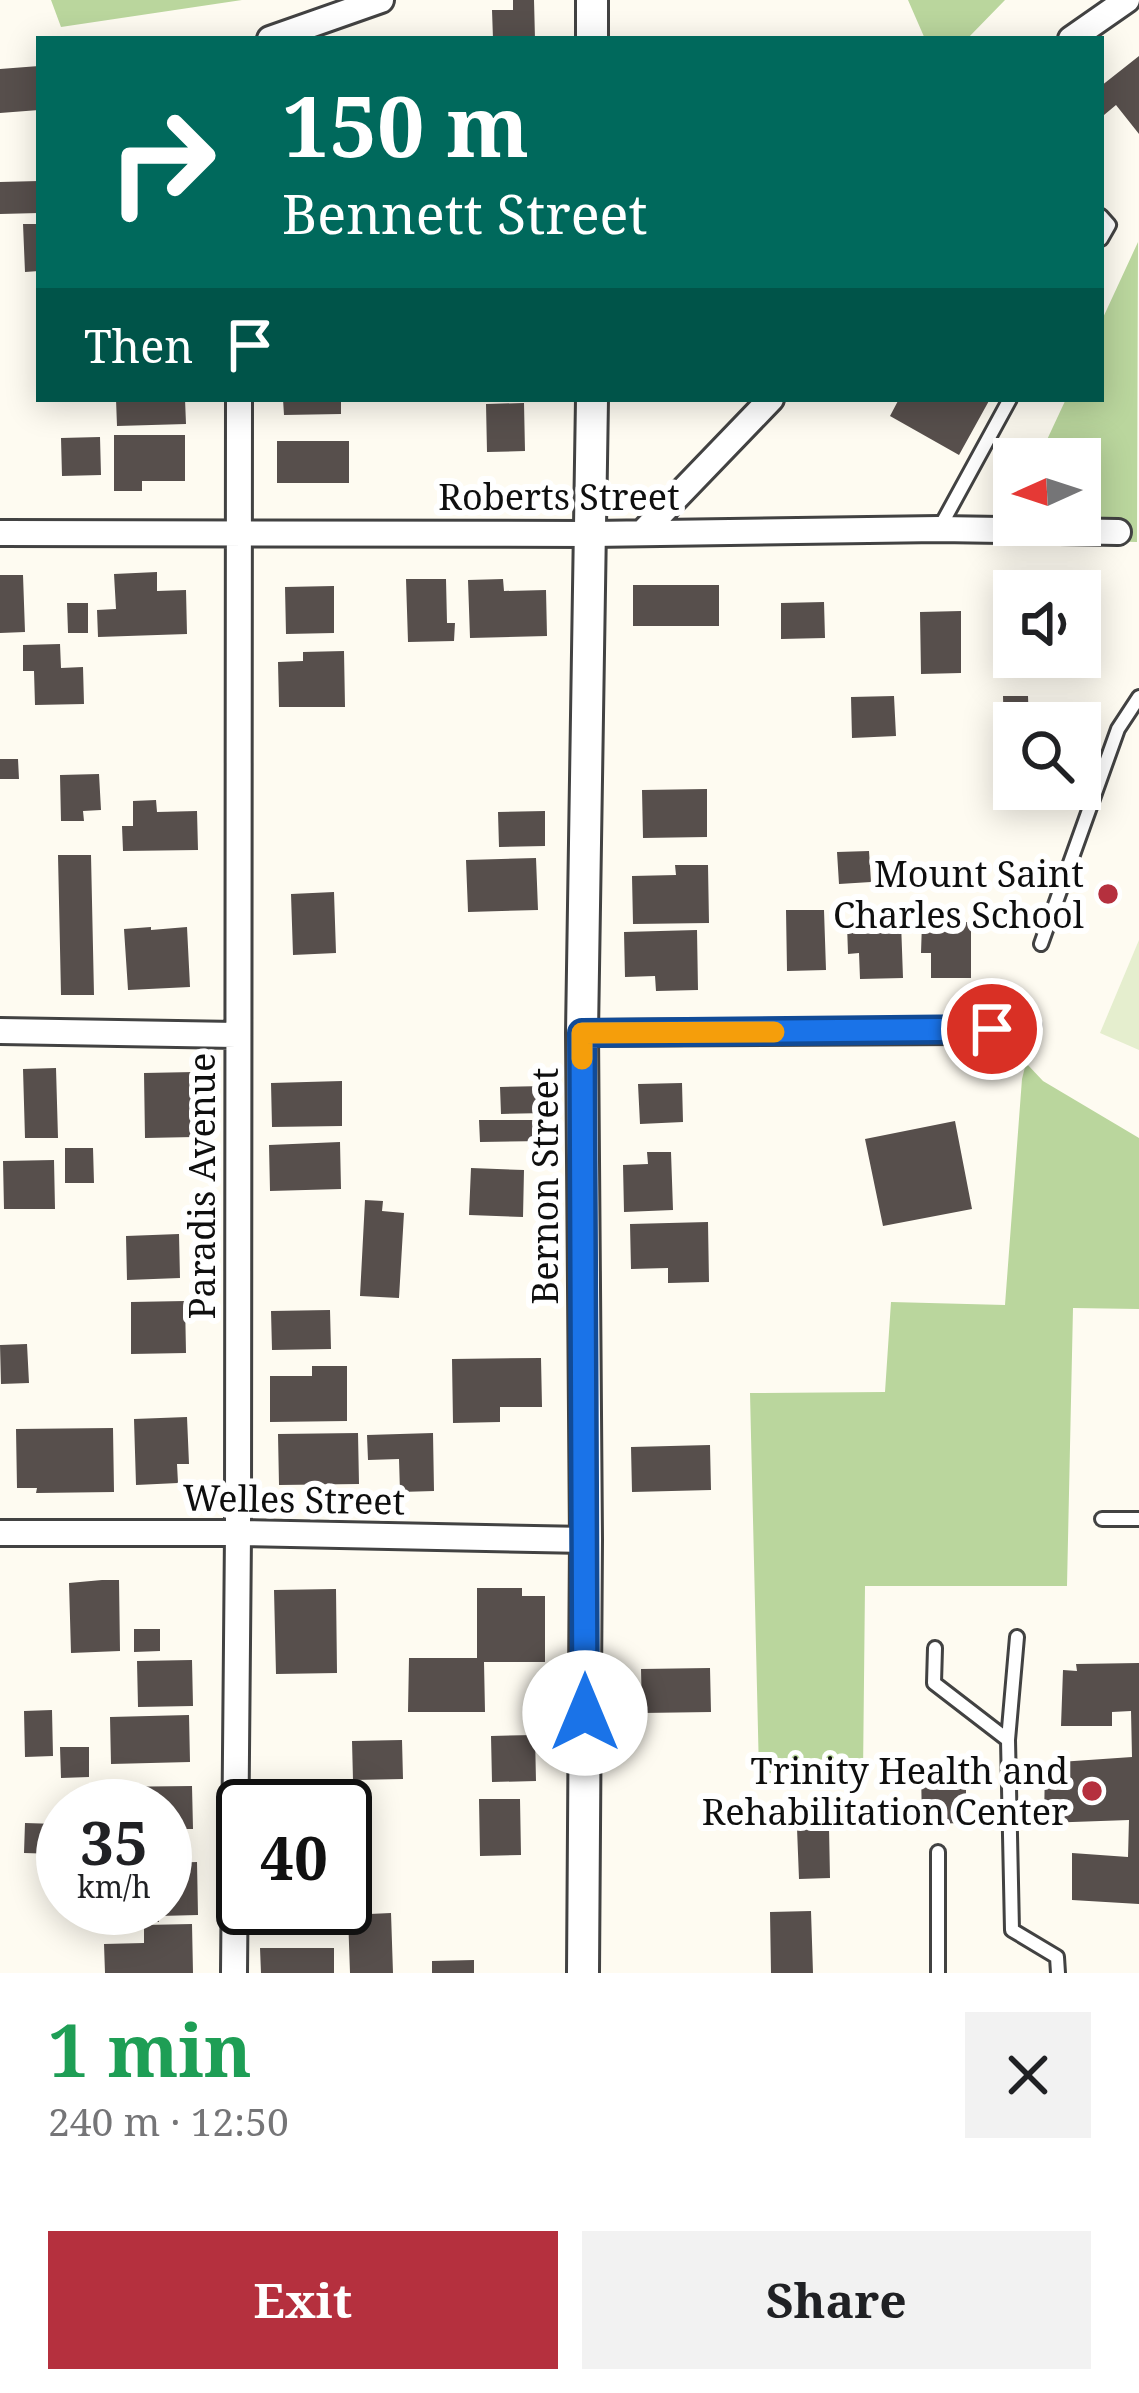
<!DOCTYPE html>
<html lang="en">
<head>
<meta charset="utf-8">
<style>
  body { margin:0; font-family:"Noto Serif",serif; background:#f2f2f2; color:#202124; height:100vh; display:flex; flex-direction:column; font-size:45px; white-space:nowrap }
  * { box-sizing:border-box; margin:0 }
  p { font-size:39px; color:#757577 }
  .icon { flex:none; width:66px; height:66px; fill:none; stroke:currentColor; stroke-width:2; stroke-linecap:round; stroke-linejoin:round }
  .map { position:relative; height:1973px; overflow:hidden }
  .side { display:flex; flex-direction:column; background:#fff; flex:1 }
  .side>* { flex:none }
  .hud { position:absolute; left:36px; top:36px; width:1068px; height:366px; border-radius:0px; box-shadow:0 6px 30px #0003; background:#00695c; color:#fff; overflow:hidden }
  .needle { width:78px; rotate:267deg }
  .buttons { position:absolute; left:993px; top:438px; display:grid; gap:24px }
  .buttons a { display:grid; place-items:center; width:108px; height:108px; border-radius:0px; background:#fff; box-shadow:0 6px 30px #0003; font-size:60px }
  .speed { position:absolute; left:36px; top:1779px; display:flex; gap:24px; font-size:60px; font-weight:700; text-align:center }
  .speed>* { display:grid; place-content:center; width:156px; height:156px; border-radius:50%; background:#fff; box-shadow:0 6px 30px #0003; line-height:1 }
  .speed small { font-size:30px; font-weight:400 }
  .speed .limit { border:6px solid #111; border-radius:18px; background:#fff; color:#111 }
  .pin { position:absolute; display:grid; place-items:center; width:102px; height:102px; color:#fff; margin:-51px; border:6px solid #fff; border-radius:50%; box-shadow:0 3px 12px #0007 }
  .me { position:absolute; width:132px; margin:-66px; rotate:0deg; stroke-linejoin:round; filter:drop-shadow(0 0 9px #0008) }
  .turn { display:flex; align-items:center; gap:42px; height:252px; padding:0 48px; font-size:54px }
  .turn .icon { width:156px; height:156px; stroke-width:2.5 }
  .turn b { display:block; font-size:84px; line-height:102px }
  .then { display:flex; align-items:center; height:114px; padding:0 48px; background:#0003; gap:24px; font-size:45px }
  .round { display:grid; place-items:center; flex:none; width:126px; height:126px; border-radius:0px; background:#f2f2f2 }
  .head { display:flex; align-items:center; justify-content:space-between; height:204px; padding:0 48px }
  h1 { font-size:72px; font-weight:700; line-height:90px; color:#1e9e55 }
  .primary-button { display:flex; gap:24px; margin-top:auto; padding:24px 48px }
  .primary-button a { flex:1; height:138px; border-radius:0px; background:#b5303e; color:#fff; font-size:48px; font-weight:700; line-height:138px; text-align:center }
  .primary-button a+a { background:#f2f2f2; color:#202124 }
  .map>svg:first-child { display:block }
</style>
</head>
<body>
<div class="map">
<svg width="1139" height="1973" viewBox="0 0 1139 1973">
  <rect width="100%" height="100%" fill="#fefbf1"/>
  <path fill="#bad69d" d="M51,0h191l-181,27z
    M908,0h97l-38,39h-42z
    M1138,242l-1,300 -136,-3 13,-28v14h66v-66h-42l28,-60h35v-77z
    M1026,1063l17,18 96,57v171l-66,-1 -6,278h-202l-2,188 -104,-1 -9,-380 135,-1 6,-90 114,3 17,-226z"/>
  <path fill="#e5eece" d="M1139,940v110l-39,-17z"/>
  <path fill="#574f4c" d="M513,0h21l1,39h-42l-1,-29h21z
    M1139,56v78l-23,-29 -12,10 -3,-4v-25z
    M39,66v44l-39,3v-44z
    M39,181v32l-39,1v-32z
    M23,224h16v47l-14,1z
    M116,399h69l1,25 -69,2z
    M283,399h58v15l-57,1z
    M899,399h91l-31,56 -69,-39z
    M524,403l1,48 -38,1 -1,-48z
    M114,435h71v46h-43v10h-28z
    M100,437l1,38 -39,1 -1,-38z
    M277,441h72v42h-72z
    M157,572v19l29,-1 1,44 -89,3 -1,-27 19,-1 -2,-35z
    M0,575h23l2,57 -25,1z
    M406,579h40l1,44h8l-1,18 -46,1z
    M503,579l1,12 42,-1 1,46 -77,2 -2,-58z
    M633,585h86v41h-86z
    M334,586v47l-48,1 -1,-47z
    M824,602l1,36 -44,1v-36z
    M67,603h21v30h-20z
    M961,611v62l-40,1 -1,-62z
    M60,644l1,24 22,-1 1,37 -49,1 -1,-34h-11v-26z
    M344,651l1,56h-66l-1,-45 25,-1v-9z
    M894,696l2,40 -44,2 -1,-41z
    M1003,696h25l1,27h-15v13h-10z
    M0,759h18l1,20h-19z
    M99,774l2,36 -18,1 1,10h-23l-1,-46z
    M707,789v48l-64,1 -1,-48z
    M156,800l1,12 40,-1 1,39 -75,1 -1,-25h11v-25z
    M545,811v35l-46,1 -1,-35z
    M869,851l2,31 -32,2 -2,-32z
    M58,855h33l3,140h-33z
    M536,858l2,52 -70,2 -2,-52z
    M675,865h33l1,58 -76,1 -1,-48 44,-1z
    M334,892l2,61 -43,2 -2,-61z
    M786,910h38l2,60 -39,1z
    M901,922l2,56 -43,1 -1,-26 -11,1 -1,-30z
    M922,922h49v56h-40v-25h-10z
    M151,927v3l36,-3 3,60 -62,3 -4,-61z
    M697,930l1,60 -42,1 -1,-15 -30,1 -1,-45z
    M56,1068l2,70h-33l-2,-69z
    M194,1072v65l-49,1 -1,-65z
    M342,1081v45l-70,1 -1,-44z
    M682,1083l1,39 -43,2 -2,-40z
    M545,1086l1,27 -45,1 -1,-27z
    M479,1120h65v21l-64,1z
    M955,1121l17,88 -89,17 -18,-87z
    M340,1142l1,47 -71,2 -1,-46z
    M65,1148h28l1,35h-29z
    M647,1152h24l2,58 -49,2 -1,-47 25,-1z
    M54,1160l1,49h-51l-1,-48z
    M471,1168l53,2 -1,47 -54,-2z
    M365,1200l18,1 -1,10 22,2 -5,85 -39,-2z
    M708,1222l1,60 -41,1v-15l-37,1 -1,-45z
    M179,1234l1,44 -53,2 -1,-44z
    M185,1301l1,52 -55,1v-52z
    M330,1310l1,39 -59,1 -1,-39z
    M27,1344l2,39 -28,1 -1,-39z
    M541,1358l1,49h-42v15l-47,1 -1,-64z
    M312,1366h35v55l-77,1v-46h42z
    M187,1417l2,47h-12l1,19 -42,2 -2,-66z
    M113,1428l1,64 -78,1 1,-5h-20l-1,-59z
    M358,1433l1,51 -80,1 -1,-51z
    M433,1433l1,58 -34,1 -1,-33 -31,1 -1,-25z
    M710,1445l1,45 -79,2 -1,-45z
    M102,1580h17l1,71 -49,2 -2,-70z
    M477,1588h45v8h23v66h-61l1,50h-77l1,-54h68z
    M336,1589l1,84 -61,1 -2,-84z
    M134,1629h26v22l-26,1z
    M192,1660l1,46 -55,1 -1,-46z
    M1139,1663v241l-67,-4v-47l56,4 1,-37 -85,3 1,-60 87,-6 -1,-46 -19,1v14h-51l2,-56 14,1 -1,-7z
    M710,1668l1,44 -69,1 -1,-44z
    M52,1710l1,46 -28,1 -1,-46z
    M189,1715l1,47 -79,2 -1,-47z
    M535,1735l1,46 -44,1 -1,-46z
    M402,1740l1,39 -50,1 -1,-39z
    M60,1747h29v30l-28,1z
    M921,1769h45v54l-44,1z
    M192,1786l1,43h-28v-23h-58v-19z
    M325,1790v16h-55l-1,-15z
    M479,1799h41l1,56 -41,1z
    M25,1823l32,1v30l-33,-1z
    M829,1827l1,51 -31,1 -2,-51z
    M197,1862l1,53 -39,1v6h-43l-1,-14h50v-45z
    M811,1911l2,62h-42l-1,-61z
    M391,1913l2,60h-43l-2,-58z
    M192,1924l1,49h-88l-1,-29 40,-1v-18z
    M260,1948h74v25h-73z
    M474,1960v13h-42v-12z"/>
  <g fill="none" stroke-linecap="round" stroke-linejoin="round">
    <g stroke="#424242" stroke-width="18">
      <path id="service" d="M1101,216l8,9 -8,14
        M939,529l71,-130
        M1041,944l77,-215 21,-32
        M1102,1519h37
        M935,1648l-1,35 74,57 9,-103
        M1008,1740l4,190 45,27 1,16
        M938,1973v-121"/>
    </g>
    <g stroke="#424242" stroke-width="30">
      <path id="minor" d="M270,39l111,-39
        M1071,39l56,-39
        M643,532l128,-133
        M0,533l592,1 347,-5 179,3
        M0,1031l236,4
        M582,1033l384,-2 62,-5
        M0,1533h238l348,7
        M234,1973l4,-440 1,-1134"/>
    </g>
    <g stroke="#424242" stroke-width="36">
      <path id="tertiary" d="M592,39v-39
        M583,1973l3,-433 -4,-507 10,-634"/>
    </g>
    <use href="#service" stroke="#fff" stroke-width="12"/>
    <use href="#minor" stroke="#fff" stroke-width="24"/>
    <use href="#tertiary" stroke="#fff" stroke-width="30"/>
  </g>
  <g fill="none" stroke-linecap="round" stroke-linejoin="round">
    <g stroke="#114b97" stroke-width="30">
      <path id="route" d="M585,1713l-3,-680 410,-4"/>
    </g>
    <use href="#route" stroke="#1a73e8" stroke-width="21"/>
    <path stroke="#f59e0b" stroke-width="21" d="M582,1059v-26l192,-1"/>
  </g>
  <g fill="#b5303e" stroke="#fff" stroke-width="4.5">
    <circle cx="1108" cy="894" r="12"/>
    <circle cx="1092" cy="1791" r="12"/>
  </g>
  <g text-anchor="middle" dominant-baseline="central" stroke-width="12" stroke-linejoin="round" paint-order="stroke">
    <g font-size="36" fill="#0f0f0f" stroke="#fff">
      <text x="559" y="496">Roberts Street</text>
      <text transform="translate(201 1186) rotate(-90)">Paradis Avenue</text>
      <text transform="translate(544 1186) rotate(-90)">Bernon Street</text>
      <text transform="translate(294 1499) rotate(1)">Welles Street</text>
    </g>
    <g font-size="36" fill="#0f0f0f" stroke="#fff" text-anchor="end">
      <text x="1084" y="873">Mount Saint<tspan x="1084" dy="41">Charles School</tspan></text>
      <text x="1068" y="1770">Trinity Health and<tspan x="1068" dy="41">Rehabilitation Center</tspan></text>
    </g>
  </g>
</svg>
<div class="buttons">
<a><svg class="needle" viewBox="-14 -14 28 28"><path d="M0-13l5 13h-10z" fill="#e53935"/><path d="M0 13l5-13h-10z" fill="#757577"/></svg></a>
<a><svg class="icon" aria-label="sound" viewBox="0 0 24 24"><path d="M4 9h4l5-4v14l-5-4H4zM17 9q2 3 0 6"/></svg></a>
<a><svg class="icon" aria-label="search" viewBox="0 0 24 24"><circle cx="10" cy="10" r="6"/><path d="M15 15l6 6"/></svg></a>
</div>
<div class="speed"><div>35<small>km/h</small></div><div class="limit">40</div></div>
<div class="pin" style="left:992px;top:1029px;background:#d93025"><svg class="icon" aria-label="arrive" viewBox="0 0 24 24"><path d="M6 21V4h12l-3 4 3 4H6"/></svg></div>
<svg class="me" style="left:585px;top:1713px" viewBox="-20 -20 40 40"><circle r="19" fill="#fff"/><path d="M0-13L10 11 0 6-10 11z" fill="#1a73e8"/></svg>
<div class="hud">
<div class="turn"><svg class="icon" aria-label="right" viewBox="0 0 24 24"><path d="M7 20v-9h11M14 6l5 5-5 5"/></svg><div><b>150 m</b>Bennett Street</div></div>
<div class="then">Then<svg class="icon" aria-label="arrive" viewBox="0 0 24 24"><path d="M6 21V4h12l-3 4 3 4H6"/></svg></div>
</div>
</div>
<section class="side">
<div class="head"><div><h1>1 min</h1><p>240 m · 12:50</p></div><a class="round"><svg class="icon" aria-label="close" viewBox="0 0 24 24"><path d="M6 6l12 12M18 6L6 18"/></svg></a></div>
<div class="primary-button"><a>Exit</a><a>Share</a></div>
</section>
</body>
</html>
